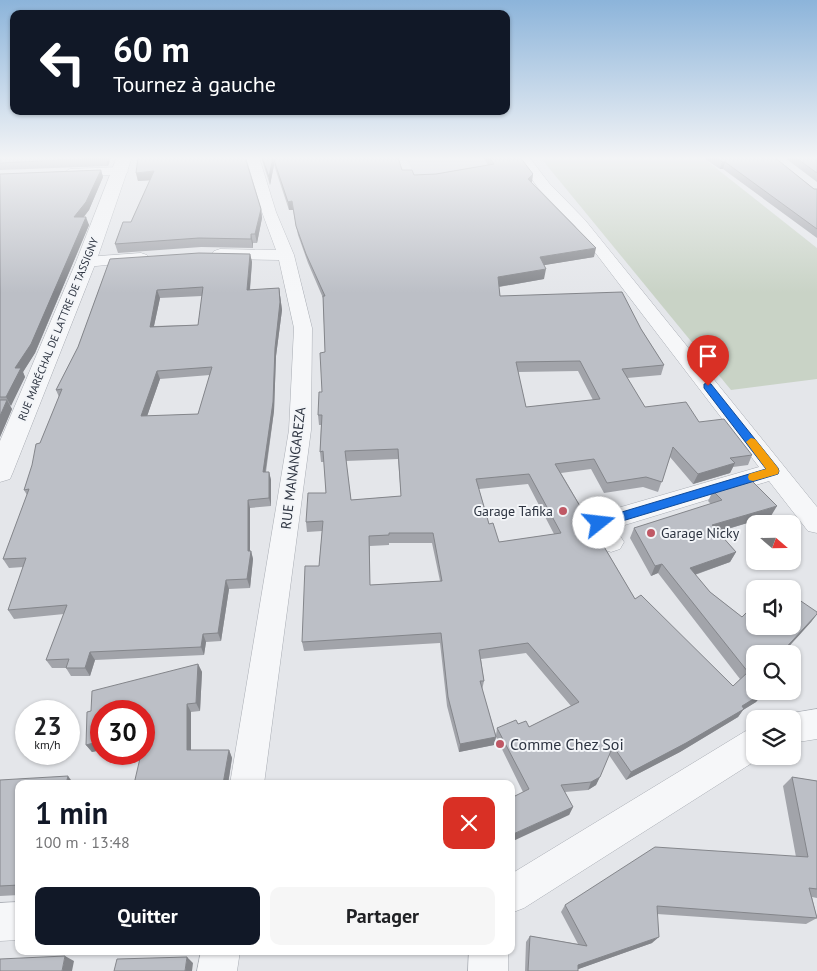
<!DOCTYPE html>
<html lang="fr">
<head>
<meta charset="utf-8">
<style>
  body { margin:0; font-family:"PT Sans",sans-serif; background:#f6f6f6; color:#202124; height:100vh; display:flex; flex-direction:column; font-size:19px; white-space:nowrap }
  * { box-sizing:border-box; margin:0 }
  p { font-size:16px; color:#757577 }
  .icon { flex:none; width:28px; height:28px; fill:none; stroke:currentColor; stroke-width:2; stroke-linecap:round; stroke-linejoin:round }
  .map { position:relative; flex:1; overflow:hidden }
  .side { position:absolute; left:15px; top:780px; width:500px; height:175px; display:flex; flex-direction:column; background:#fff; border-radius:10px; box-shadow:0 1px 4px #0004 }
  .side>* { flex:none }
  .top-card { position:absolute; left:10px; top:10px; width:500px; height:105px; border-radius:10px; box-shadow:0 1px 4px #0004; background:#111827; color:#fff; overflow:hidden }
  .needle { width:32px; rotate:110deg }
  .controls { position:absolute; left:746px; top:515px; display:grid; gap:10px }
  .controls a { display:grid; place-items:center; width:55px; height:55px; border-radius:10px; background:#fff; box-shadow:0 1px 4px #0004; font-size:25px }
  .speed { position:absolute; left:15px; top:700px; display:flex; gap:10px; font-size:25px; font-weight:700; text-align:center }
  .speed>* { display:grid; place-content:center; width:65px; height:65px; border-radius:50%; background:#fff; box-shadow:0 1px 4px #0004; line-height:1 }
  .speed small { font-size:12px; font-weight:400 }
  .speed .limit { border:8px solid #d22; background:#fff; color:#111 }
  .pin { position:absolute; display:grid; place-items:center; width:42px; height:42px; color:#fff; margin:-51px -21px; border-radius:50% 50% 50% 0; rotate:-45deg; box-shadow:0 0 5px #0007 }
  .pin .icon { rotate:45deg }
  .me { position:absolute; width:55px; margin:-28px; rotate:74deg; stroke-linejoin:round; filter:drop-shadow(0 0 4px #0008) }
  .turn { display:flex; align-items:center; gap:18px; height:105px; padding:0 20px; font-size:22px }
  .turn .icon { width:65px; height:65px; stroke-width:2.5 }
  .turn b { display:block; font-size:35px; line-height:42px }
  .round { display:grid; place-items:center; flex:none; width:52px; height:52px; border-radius:10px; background:#f6f6f6 }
  .overview { display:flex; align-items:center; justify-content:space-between; height:85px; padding:0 20px }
  h1 { font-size:30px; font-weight:800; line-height:38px; color:#111827 }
  .button { display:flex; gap:10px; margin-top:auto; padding:10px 20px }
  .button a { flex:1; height:58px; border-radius:10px; background:#111827; color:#fff; font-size:20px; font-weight:800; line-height:58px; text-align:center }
  .button a+a { background:#f6f6f6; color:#202124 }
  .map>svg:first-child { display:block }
</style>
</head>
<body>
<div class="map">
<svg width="817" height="971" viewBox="0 0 817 971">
  <rect width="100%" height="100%" fill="#e4e6ea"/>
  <path fill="#d2d5dc" d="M406,157h115l10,13 -115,9z"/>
  <path fill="#c9d3c6" d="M540,157h162l115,91v131l-86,11z"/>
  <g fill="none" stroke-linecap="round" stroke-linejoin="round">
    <g stroke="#a9adb4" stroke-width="1">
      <path id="minor" d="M246,157h13l17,55 18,43 18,73 -1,102 -47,354h-34l59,-354 5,-102 -15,-68 -59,-1 -6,-2 -2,-3 2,-3 6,-2 56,1 -14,-38z
        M516,157h13l20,26 36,37 232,287v26l-9,-2 -39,-50 -154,47 9,14 -4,7 -9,3 -9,-3 -15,-26 3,-7 169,-49 -184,-241 -36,-37z
        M121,167l5,1 2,3 -2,3 -56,3 -7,-4 7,-4z
        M141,253l6,2 2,3 -2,3 -61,6 -6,-2 -2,-3 2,-3 6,-2z
        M817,709v30l-25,4v-24h-12l1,-2 11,-4z
        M755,727v29h8l-239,152 -13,5v-39l233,-142z
        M19,902v38l-19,1v-38z
        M201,951h39l-3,20h-40z
        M469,951h39v20h-40z"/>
    </g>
    <g stroke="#a9adb4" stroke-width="1">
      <path id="tertiary" d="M117,157h15l-36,105 -83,210 -3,7 -10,3v-41l76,-179z"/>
    </g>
    <use href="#minor" fill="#f6f7f9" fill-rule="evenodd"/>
    <use href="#tertiary" fill="#f6f7f9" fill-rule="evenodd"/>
  </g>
  <path fill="#a2a4aa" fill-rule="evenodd" d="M0,157h111l-3,9 -108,4z
    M261,157h137l4,13 12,5 22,-1 52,-9 -5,-8h37l13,17 -2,9 63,74 -50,8v14l-45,8 1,9 141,33 23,36 -3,10 -34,3 18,29 54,15 53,33 -4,10 -15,2 -3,6 -37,11 -23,-27 -12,35 -15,-5 -39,6 -13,-24 -30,4 74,126 98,87 7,-7 -82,-106 -7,3 -21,-38 4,-10 77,-24 -3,-3 5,-10 58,25 -53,16 18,20 -6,10 -35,13 15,17 32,25 75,-3 -6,8 -29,32h-27l5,43 -4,5 -13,8 -5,7 -58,35 -54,28 -17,-25 -13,30 -8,5 -23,2 8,15 -4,8 -46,-23 -27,-55 -2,8 -35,7 -12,-46 -7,-63 -136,8 -2,-9 17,-76 3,-35 -15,1 -1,-10 20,-29 -2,-31h-3l-1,-10 1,-27h-2l-1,-10 4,-23 3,-40 -2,-54 -15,-35 -10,-28 -5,-25h-4l-15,-45 -4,20zM578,371l15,29 -67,7 -8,-35zM398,459l3,37 -50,4 -5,-39zM528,484l26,50 -55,8 -10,-18 -10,-35zM389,543h43l8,38 -70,4v-39l19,-1zM526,653l45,53 -42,21 -11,-3 -21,4 -1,7 -14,-45 2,-9 -3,-22z
    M702,157h72l40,32h3v49l-94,-69h-3z
    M784,157h33v25z
    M101,170l2,7 -14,33 -5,7 5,8 -54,128 -12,19 2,5 -15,29 2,3 -12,28v-263z
    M136,173l125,36 1,9 -5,25h-4v5l-52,-1 -83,6 -3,-9 16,-22 19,-42 -12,1z
    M250,254l2,8 -2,28 29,-2 3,22 -6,46 -2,55 -8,61h3l2,8v26l-21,2v43h1l2,8 -3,29 -21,1 -8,52 -15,1 -2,13 -109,5 -5,16h-19l-5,-8h-14l-6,-8 18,-46 -50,5 -6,-9 15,-43 -14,1 -6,-9 24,-64 -3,-5 16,-47 19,-46 -3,-7 22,-43 32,-88zM202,296l-4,29 -44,1 6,-28zM210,375l-12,39 -51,2 13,-37z
    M198,664l4,8 -2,39 -9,1v38h38l3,8 -4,26h-94l10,-30v-43h-43v39l-9,2 -6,-7 5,-34z
    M792,777l25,4v117l-5,-1 5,21 -11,6 -149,-10 -5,29 -74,26v2h-53l1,-29 4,-6 48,8 -17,-32 4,-7 231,-48 -13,-71z
    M0,780l19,4v111l-19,1z"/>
  <path fill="#84868b" d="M106,157h5l-3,9 -2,-8z
    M273,157l1,8 -4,20 -1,-8z
    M722,162h3l-2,7h-3z
    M101,170l2,7 -14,33 -12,15 -3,-8z
    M154,171l2,9 -18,1 -2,-8z
    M533,174l-1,8 -5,6 1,-9z
    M292,201l1,9h-4l-1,-8z
    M261,209l1,9 -5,25 -2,-9z
    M86,217l3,8 -54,128 -12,19 2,5 -14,29 -5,-9 9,-29z
    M251,234l2,9v5l-2,-9z
    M596,248l-2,9 -55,9 1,-9z
    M250,254l2,8 -3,36 -2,-8z
    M546,269l-2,10 -47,8 1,-10z
    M279,288l3,22 -6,46 -2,55 -10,70 -1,-9 12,-124z
    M157,290l3,8 -8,37 -2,-8z
    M157,371l3,8 -16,46 -3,-9z
    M7,400l5,9 -12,28v-21z
    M735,463l-5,10 -37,11 5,-10z
    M269,472l2,8v26l-2,-8z
    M248,500l2,8v49l1,-6 2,8 -3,29 -3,-9z
    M777,506l-6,10 -64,19 5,-10z
    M736,552l-6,10 -45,16 5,-10z
    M662,564l-4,9 -7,3 4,-10z
    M226,580l3,9 -8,52 -3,-8z
    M817,614l-6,8 -29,32h-2z
    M203,634l3,8 -2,13 -3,-8z
    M90,652l5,8 -5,16 -5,-8z
    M198,664l4,8 -2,39 -4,-8z
    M761,691h9l-10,6 -4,5 -13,8 -5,7 -58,35 -54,28 5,-8 111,-66z
    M187,704l4,8v46l-4,-8z
    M496,737l-2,8 -35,7 1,-8z
    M101,741v9l-9,2 -6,-7z
    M229,750l3,8 -4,26h-5z
    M68,776l6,8h-8z
    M600,777l-4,8 -8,5 3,-8z
    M573,807l-4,8 -58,27v-7z
    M659,937l-7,6 -79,28 5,-6z
    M65,956l9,5 -2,10h-10z
    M187,957l6,6 -1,8h-7z"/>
  <path fill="#bcbfc6" stroke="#84868b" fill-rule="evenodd" d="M0,157h106v1l-106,5z
    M138,157h107l16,52 -6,25h-4v5l-52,-1 -84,6 8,-22h8l23,-51 -18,2z
    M262,157h11l-4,20z
    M273,157h125l4,13h10l2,5 22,-1 58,-10 -5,-7h31l13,17 -5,5 68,69 -56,9 6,12 -48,8 2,19 122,-4 19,37 23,36 -42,4 23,38 41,-5 13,20 25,-3 28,36 -22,3 5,5 -37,11 -25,-27 -11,35 -16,-5 -39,6 -13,-24 -39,5 80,135 6,-4 92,91 15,-14 -86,-108 -7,2 -21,-38 88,-28 -9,-9 38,-11 26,26 -65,19 24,27 -46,16 20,24 32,25 13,-13v22h37v-31l25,17v2l-37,40h-25v37h7l1,2 -21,13 2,3 -58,34 -55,29 -18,-26 -13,31 -9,5 -30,3 12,22 -62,28v-37l18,-9 -32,-61 19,-8 2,4 8,-3 3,6 50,-25 -51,-59 -49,7 5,31h-4l16,56 -36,7 -12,-47 -7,-64 -139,9 3,-76h14l4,-45 -17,1 2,-29h18l-3,-42 -3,1 2,-37h-4l1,-23h3l-2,-39 5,-1 -2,-56h2l-19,-42 -10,-28 -4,-25 -4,1zM580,361l20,38 -74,8 -10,-45zM398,449l3,47 -50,4 -6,-49zM529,474l32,59 -62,9 -6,-19 -4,1 -13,-45zM389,533h44l9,48 -72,4 -1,-49 20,-1z
    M714,157h60l40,32h3v40l-92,-67h-3z
    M795,157h22v16z
    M101,170l-15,32 -12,15h12l-55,127 -16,24h6l-15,29h-6v-223z
    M199,253l51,1 -3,36 32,-2 1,14 -5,46 -2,54 -10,70h6v26l-21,2v51h3l-4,28 -21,1 -8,53 -15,1 -2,13 -111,5 -5,16h-19l3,-9 -23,1 21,-55 -59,5 18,-52 -23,1 26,-70 -5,1 8,-25 4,-21 4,-1 22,-54 -6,1 22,-43 32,-88zM203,287l-5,38 -48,2 7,-37zM212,367l-14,47 -57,2 16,-45z
    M0,400h7l-7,16z
    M775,583l8,6h-13z
    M198,664l-2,39 -9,1v46h42l-6,34h-89l7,-30h3v-13l2,-9h-2v-21h-43v30l-15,4 1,-33 4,-1 1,-20z
    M792,666l5,4 -5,3z
    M68,776l-2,8h-47v101l-19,1v-106z
    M792,777l25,4v108l-8,-1 8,30 -160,-12 2,31 -81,28v6h-50l2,-35 57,10 -22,-41 90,-58 153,10z
    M65,956l-3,15h-62v-12z
    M187,957l-2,14h-71l3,-12z"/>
  <linearGradient id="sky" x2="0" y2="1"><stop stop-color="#8cb4da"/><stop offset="0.54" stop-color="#f3f4f6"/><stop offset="1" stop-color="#f3f4f6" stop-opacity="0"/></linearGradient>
  <rect width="817" height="293" fill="url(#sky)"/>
  <path fill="#1a73e8" stroke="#114b97" d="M708,383l3,1 67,84 1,3 -1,3 -179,54 -4,-2 -2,-3 2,-3 171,-51 -62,-81v-4z"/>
  <path fill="#f59e0b" d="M751,438l4,1 23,29 1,3 -1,3 -25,7 -4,-1 -1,-3 1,-3 17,-5 -20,-27z"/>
  <g fill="#c05865" stroke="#f3f5f8" stroke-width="2">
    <circle cx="563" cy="511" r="5"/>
    <circle cx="651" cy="533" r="5"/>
    <circle cx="500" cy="744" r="5"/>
  </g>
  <g text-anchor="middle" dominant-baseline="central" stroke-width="4" stroke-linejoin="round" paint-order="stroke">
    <g font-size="11" fill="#2d3441" stroke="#f3f5f8">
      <text transform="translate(58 329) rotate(-68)">RUE MARÉCHAL DE LATTRE DE TASSIGNY</text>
    </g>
    <g font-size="14" fill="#2d3441" stroke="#f3f5f8">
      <text transform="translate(293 468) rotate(-83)">RUE MANANGAREZA</text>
    </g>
    <g font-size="14" fill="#2d3441" stroke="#f3f5f8" text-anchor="end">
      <text x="553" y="511">Garage Tafika</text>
      <text x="661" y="533" text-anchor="start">Garage Nicky</text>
    </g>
    <g font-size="16" fill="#2d3441" stroke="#f3f5f8" text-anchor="start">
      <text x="510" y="744">Comme Chez Soi</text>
    </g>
  </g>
</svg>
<div class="controls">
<a><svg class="needle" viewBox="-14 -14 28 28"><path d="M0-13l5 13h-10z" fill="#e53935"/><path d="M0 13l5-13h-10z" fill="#757577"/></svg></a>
<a><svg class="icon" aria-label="sound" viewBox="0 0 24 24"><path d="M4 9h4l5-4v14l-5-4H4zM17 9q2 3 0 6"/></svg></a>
<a><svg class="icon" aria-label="search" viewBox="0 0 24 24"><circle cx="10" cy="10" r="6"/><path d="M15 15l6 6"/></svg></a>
<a><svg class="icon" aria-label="layers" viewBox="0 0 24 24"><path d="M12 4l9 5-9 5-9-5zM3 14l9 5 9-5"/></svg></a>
</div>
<div class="speed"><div>23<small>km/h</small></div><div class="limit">30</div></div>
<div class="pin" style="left:708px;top:386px;background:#d93025"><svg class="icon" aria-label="arrive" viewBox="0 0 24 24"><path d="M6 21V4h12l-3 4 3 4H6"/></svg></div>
<svg class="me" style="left:599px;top:523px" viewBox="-20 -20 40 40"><circle r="19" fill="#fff"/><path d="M0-13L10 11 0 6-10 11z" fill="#1a73e8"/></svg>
<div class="top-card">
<div class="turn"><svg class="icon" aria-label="left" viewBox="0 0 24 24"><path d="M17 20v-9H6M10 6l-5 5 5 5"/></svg><div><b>60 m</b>Tournez à gauche</div></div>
</div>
<section class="side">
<div class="overview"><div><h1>1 min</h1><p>100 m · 13:48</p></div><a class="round" style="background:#d93025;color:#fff"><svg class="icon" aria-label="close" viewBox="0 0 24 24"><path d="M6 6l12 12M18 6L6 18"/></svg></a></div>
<div class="button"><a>Quitter</a><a>Partager</a></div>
</section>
</div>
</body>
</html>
